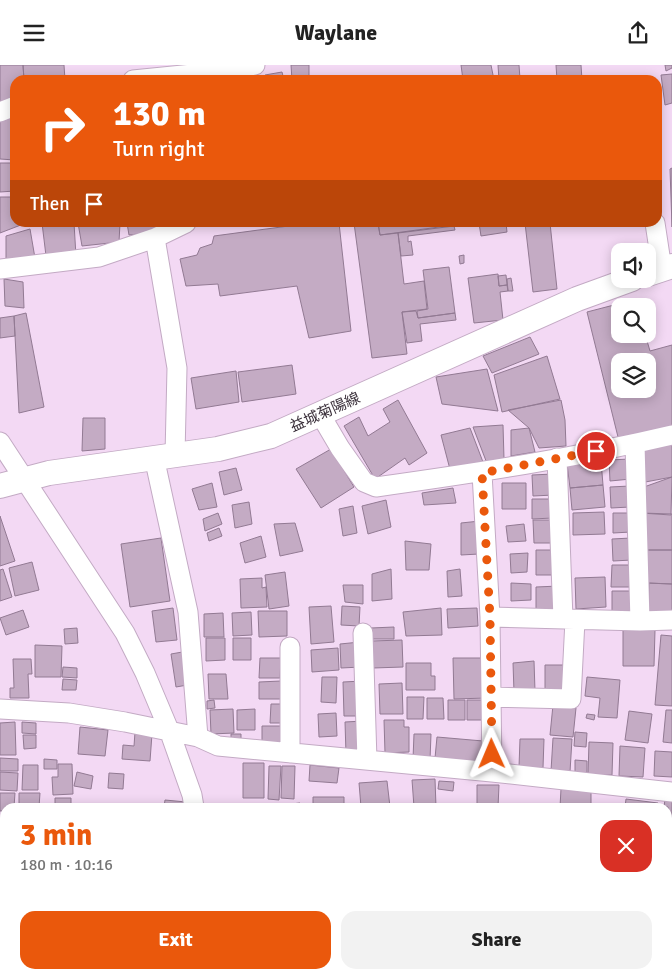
<!DOCTYPE html>
<html lang="en">
<head>
<meta charset="utf-8">
<style>
  body { margin:0; font-family:Signika,"Noto Sans JP",sans-serif; background:#f2f2f2; color:#222; height:100vh; display:flex; flex-direction:column; font-size:19px; white-space:nowrap }
  * { box-sizing:border-box; margin:0 }
  p { font-size:16px; color:#767676 }
  .icon { flex:none; width:28px; height:28px; fill:none; stroke:currentColor; stroke-width:2; stroke-linecap:round; stroke-linejoin:round }
  .map { position:relative; flex:1; overflow:hidden }
  .sheet { position:absolute; left:0px; top:738px; width:672px; height:176px; display:flex; flex-direction:column; background:#fff; border-radius:15px 15px 0 0; box-shadow:0 2px 12px #0003 }
  .sheet>* { flex:none }
  .hud { position:absolute; left:10px; top:10px; width:652px; height:152px; border-radius:15px; box-shadow:0 2px 12px #0003; background:#ea580c; color:#fff; overflow:hidden }
  .fabs { position:absolute; left:611px; top:178px; display:grid; gap:10px }
  .fabs a { display:grid; place-items:center; width:45px; height:45px; border-radius:10px; background:#fff; box-shadow:0 2px 12px #0003; font-size:25px }
  .pin { position:absolute; display:grid; place-items:center; width:42px; height:42px; color:#fff; margin:-21px; border:2px solid #fff; border-radius:50%; box-shadow:0 1px 5px #0007 }
  .me { position:absolute; width:55px; margin:-28px; rotate:359deg; stroke-linejoin:round; filter:drop-shadow(0 0 4px #0008) }
  .turn { display:flex; align-items:center; gap:18px; height:105px; padding:0 20px; font-size:22px }
  .turn .icon { width:65px; height:65px; stroke-width:2.5 }
  .turn b { display:block; font-size:35px; line-height:42px }
  .then { display:flex; align-items:center; height:48px; padding:0 20px; background:#0003; gap:10px; font-size:19px }
  .round { display:grid; place-items:center; flex:none; width:52px; height:52px; border-radius:15px; background:#f2f2f2 }
  .overview { display:flex; align-items:center; justify-content:space-between; height:85px; padding:0 20px }
  h1 { font-size:30px; font-weight:800; line-height:38px; color:#ea580c }
  .primary-button { display:flex; gap:10px; margin-top:auto; padding:10px 20px }
  .primary-button a { flex:1; height:58px; border-radius:15px; background:#ea580c; color:#fff; font-size:20px; font-weight:800; line-height:58px; text-align:center }
  .primary-button a+a { background:#f2f2f2; color:#222 }
  header { display:flex; justify-content:space-between; align-items:center; height:65px; padding:0 20px; background:#fff; font-size:22px; font-weight:800 }
  .map>svg:first-child { display:block }
</style>
</head>
<body>
<header><svg class="icon" aria-label="menu" viewBox="0 0 24 24"><path d="M4 6h16M4 12h16M4 18h16"/></svg>Waylane<svg class="icon" aria-label="share" viewBox="0 0 24 24"><path d="M12 15V3M7 8l5-5 5 5M5 13v7h14v-7"/></svg></header>
<div class="map">
<svg width="672" height="913" viewBox="0 0 672 913">
  <rect width="100%" height="100%" fill="#f3d9f4"/>
  <path fill="#c4abc4" stroke="#927a93" fill-rule="evenodd" d="M0,0h23l1,15h-9v24l-15,1z
    M23,0h41l1,15h-41z
    M291,0h18v15h-17z
    M461,0h30l3,15h-31z
    M498,0h21l1,14 -21,1z
    M556,0h25l1,15h-25z
    M665,0h7v3l-6,3z
    M282,7l2,8h-18l-1,-5z
    M672,9v29l-7,2 -4,-30z
    M15,47v48l-15,-1v-42z
    M0,98h15v28l-15,1z
    M672,103v59l-2,-58z
    M0,132h15v26h11l-26,10z
    M42,158h32l2,33 -29,8z
    M78,158h42l-1,19 -37,4z
    M127,158h28l2,9 -28,3z
    M311,158h28l12,108 -42,7 -12,-52 -77,10 -2,-12 -32,2 -6,-27 17,-4 3,-7 12,-4 2,-8z
    M354,158h24l2,12 18,-2 6,51 20,-3 3,28 -25,3 5,42 -35,4z
    M378,158h76v2l-74,10z
    M479,158h27l1,9 -26,4z
    M525,158h25l7,66 -24,3z
    M454,161l1,4 -47,6v6l3,-1 2,14 -12,1 -3,-23z
    M30,164l5,29 -29,11v-33z
    M464,190v8l-4,1 -1,-8z
    M449,202l6,46 -37,5 -1,-7 11,-2 -5,-39z
    M498,209l1,12 8,-1 1,6 -8,1 3,28 -29,3 -6,-45z
    M506,210l1,10 -8,1 -1,-10z
    M511,213l2,13h-5l-1,-12z
    M4,214l19,3 1,26 -19,-2z
    M637,234l2,7h-19v28h25l5,17 22,-6v82l-53,14 -32,-129zM620,296h28v28h-28z
    M416,246l2,7 37,-5 1,7 -36,4 2,17 -15,2 -5,-31z
    M26,248l18,94 -25,6 -5,-97z
    M14,251l1,20 -15,2v-20z
    M530,272l9,17 -47,19 -9,-17z
    M547,291l13,43 -58,13 -8,-37z
    M292,300l4,29 -54,8 -4,-30z
    M487,304l11,42 -56,-7 -6,-27z
    M236,306l3,31 -43,7 -5,-31z
    M398,335l29,53 -18,12 -4,-7 -30,21 -31,-53 15,-9 9,19 22,-14 -7,-13z
    M561,335l4,20 1,26 -27,2 -10,-20 -21,-18z
    M83,353h22v31l-23,2z
    M503,360l1,34 -16,7 -15,-39z
    M470,363l13,34 -31,15 -11,-42z
    M529,363l6,24 -24,4v-26z
    M672,376v36l-28,10 -4,-39z
    M331,384l23,38 -33,21 -25,-39z
    M630,394l1,20 -21,2 -1,-21z
    M601,396l2,24 -33,3 -3,-24z
    M236,403l6,22 -18,5 -5,-23z
    M553,409l1,21 -21,1 -1,-21z
    M672,412l-1,38 -30,-2 -1,-30z
    M212,418l5,24 -18,3 -7,-21z
    M502,418h24v26h-24z
    M603,420l2,22 -33,3 -2,-22z
    M630,421v21l-19,1 -1,-21z
    M453,423l3,15 -32,2 -2,-12z
    M532,434h21v19l-21,1z
    M386,435l5,27 -23,7 -6,-28z
    M249,437l3,22 -17,4 -3,-23z
    M353,441l4,27 -14,3 -4,-27z
    M604,447l1,22 -32,1v-22z
    M218,448l4,11 -17,7 -2,-12z
    M613,448h18v19l-18,1z
    M641,448l31,1v36h-28z
    M0,451l15,45 -15,5z
    M533,455h22l1,23h-22z
    M480,456l-1,33 -18,1v-32z
    M295,458l8,28 -23,5 -6,-32z
    M524,459l2,17 -18,1 -2,-16z
    M219,463l3,8 -13,5 -2,-8z
    M261,471l5,21 -21,6 -5,-20z
    M161,473l9,63 -40,6 -9,-63z
    M631,473l1,22 -19,1 -1,-22z
    M405,476l26,3 -2,26h-23z
    M536,485h21v25h-21z
    M644,485h28v34l-27,-1z
    M528,488l-1,19 -16,1 -1,-19z
    M32,497l7,28 -24,6 -6,-28z
    M612,500h18v22h-19z
    M3,504l9,28 -12,4v-31z
    M391,504l1,30 -20,2v-27z
    M460,504l2,27 -14,1 -1,-26z
    M285,507l4,34 -20,3 -4,-34z
    M605,512l1,30 -30,2 -1,-31z
    M262,513v10l4,-1 1,20 -26,1 -1,-29z
    M511,518l20,1v16l-20,1z
    M649,518l23,1v29l-23,4z
    M343,520h20v19l-18,-2z
    M559,521v25l-23,1v-25z
    M612,526h20v20l-20,1z
    M331,541l3,36 -23,2 -2,-37z
    M342,541l18,1 -1,19 -18,-1z
    M173,543l4,32 -21,2 -4,-31z
    M441,543l1,27 -36,1 -3,-24z
    M477,543l1,18 -30,2 -1,-19z
    M23,545l6,17 -23,8 -6,-17z
    M258,546h29v25l-28,1z
    M251,547l1,23 -19,1 -1,-23z
    M223,548l1,24h-20v-23z
    M394,562v12h-23v-11z
    M77,563l1,15 -13,1 -1,-15z
    M623,565h32l-1,36h-31z
    M661,570l11,1v70l-17,-1z
    M206,573h19v22l-19,1z
    M233,573h18v22h-18z
    M402,575l1,27 -30,1 -1,-27z
    M360,577l1,25 -20,1 -1,-24z
    M35,580l27,1 -1,31h-26z
    M338,583l1,22 -27,2 -1,-22z
    M188,586l5,33 -17,3 -5,-33z
    M260,593h21l-1,20h-21z
    M453,593h29l5,40 -33,1z
    M13,594h18l1,15h-4l1,24h-19v-10h4z
    M534,596l1,30 -21,1 -1,-29z
    M406,598h25v13h4v14h-29z
    M545,600h25l-1,27h-24z
    M63,602l14,1v10l-15,-1z
    M208,609h18l2,25h-19z
    M322,612h15l-1,26 -15,-1z
    M587,612l33,3 -3,38 -19,-1 2,-19 -15,-2z
    M63,614l14,1 -1,10h-14z
    M281,616l1,18h-23v-17z
    M362,616l1,35h-19l-1,-34z
    M402,618l1,31h-23l-1,-30z
    M407,632h17l-1,22h-16z
    M427,633h16l1,21h-17z
    M214,635l1,8 -8,1v-8z
    M448,635h17v20h-17z
    M467,635h18v20h-18z
    M271,639h13v19h-14z
    M553,640l23,3 -3,29 -23,-2z
    M233,644l1,24 -23,1 -1,-24z
    M255,644v21h-18v-20z
    M666,645h6v33l-9,-1z
    M629,646l23,3 -4,29 -23,-3z
    M336,648l1,23 -18,1 -1,-23z
    M587,649l8,1 -1,5 -8,-2z
    M384,655h20v7h5v25l-24,1z
    M363,656l1,33h-18l-1,-32z
    M15,657l1,33h-16v-32z
    M22,657l14,1v11l-14,-1z
    M262,661h25v19h-25z
    M80,662l28,3 -3,26 -27,-2z
    M135,667l17,2 -2,27 -28,-2 1,-14 11,1z
    M575,667l12,1 -1,14 -12,-1z
    M231,669h10v9h-10z
    M414,669h17l-1,26 -17,-1z
    M23,670h13v13l-12,1z
    M437,672l46,4 -2,21 -46,-4z
    M553,673l19,1 -2,33 -19,-1z
    M520,674h24l-1,29 -24,-1z
    M589,677l24,1 -1,32 -24,-1z
    M620,681l25,2 -2,29 -24,-1z
    M655,686l17,1v25l-18,-1z
    M0,693l18,1v12h-18z
    M44,694l13,1v9h-13z
    M575,695l12,1v16l-12,-1z
    M243,698h21v35h-21z
    M58,699h14l1,30 -20,1 -1,-18h6z
    M23,700h15v25h-16z
    M310,700l29,3 -2,15 -28,-2z
    M269,701h12l-2,34 -11,-1z
    M282,701h13l-1,33 -13,-1z
    M0,707l18,1 -1,18 -17,-1z
    M77,707l16,4 -2,13 -17,-3z
    M109,708l15,1 -1,15 -15,-1z
    M435,714l1,28h-22l-2,-27z
    M387,716l3,26h-29l-2,-24z
    M439,716l15,1 -1,9 -15,-2z
    M477,720h22l-1,22h-21z
    M561,724h30v18h-31z
    M0,728h15l-1,14h-9v4h-5z
    M19,728h21l-1,14h-20z
    M313,732h31v10h-31z
    M55,733h16v9h-16z
    M626,734l32,4v4h-33z
    M665,734l7,1v21h-4v-14h-4z
    M165,735l21,2 -1,5h-21z
    M300,738l1,4h-28v-1z
    M668,791l4,1v20h-4z
    M0,797h5v20h-5z
    M0,847h5v27h-5z
    M5,879v21l-5,1v-21z
    M89,909h21v4h-20z
    M283,909h18l1,4h-29v-3z
    M328,909h6l1,4h-29z
    M359,909h28v4h-28z
    M392,909h24l1,4h-25z
    M470,909h17l1,4h-24v-3z
    M556,909h10l1,4h-19l-1,-3z
    M570,909h19l1,4h-20z
    M598,909h20v3h-20z
    M621,909h23v3l-23,-2z"/>
  <g fill="none" stroke-linecap="round" stroke-linejoin="round">
    <g stroke="#c3aac4" stroke-width="21">
      <path id="minor" d="M133,15l99,-10 23,-5
        M0,47l15,-6
        M655,158l7,46
        M0,204l99,-12 56,-19
        M320,349l20,34 24,34 12,5c100,-14 199,-29 296,-52
        M0,377l125,191 20,40 24,57 23,65 2,12
        M635,379l5,177
        M175,390l2,-87 -22,-130 31,-15
        M154,392l34,155 10,125
        M557,393l6,161
        M482,408l8,144 2,155
        M490,552l150,4 32,-1
        M363,568l4,127
        M290,582v106
        M491,632l80,2 4,-79
        M0,644l69,4 56,9 73,15 20,9 274,26 180,20
        M668,820h4
        M209,909l1,4
        M238,909h4
        M139,913l11,-4"/>
    </g>
    <g stroke="#c3aac4" stroke-width="26">
      <path id="major" d="M648,209l24,-8
        M0,421l49,-13 169,-24 53,-13 306,-137 55,-20"/>
    </g>
    <use href="#minor" stroke="#fff" stroke-width="19"/>
    <use href="#major" stroke="#fff" stroke-width="24"/>
  </g>
  <g fill="none" stroke-linecap="round" stroke-linejoin="round">
    <path stroke="#ea580c" stroke-width="9" stroke-dasharray="0 16.2" d="M492,689l-2,-137 -8,-144 114,-22"/>
  </g>
  <g text-anchor="middle" dominant-baseline="central" stroke-width="4" stroke-linejoin="round" paint-order="stroke">
    <g font-size="15" fill="#3b313b" stroke="#fff">
      <text transform="translate(325 347) rotate(-24)">益城菊陽線</text>
    </g>
  </g>
</svg>
<div class="fabs">
<a><svg class="icon" aria-label="sound" viewBox="0 0 24 24"><path d="M4 9h4l5-4v14l-5-4H4zM17 9q2 3 0 6"/></svg></a>
<a><svg class="icon" aria-label="search" viewBox="0 0 24 24"><circle cx="10" cy="10" r="6"/><path d="M15 15l6 6"/></svg></a>
<a><svg class="icon" aria-label="layers" viewBox="0 0 24 24"><path d="M12 4l9 5-9 5-9-5zM3 14l9 5 9-5"/></svg></a>
</div>
<div class="pin" style="left:596px;top:386px;background:#d93025"><svg class="icon" aria-label="arrive" viewBox="0 0 24 24"><path d="M6 21V4h12l-3 4 3 4H6"/></svg></div>
<svg class="me" style="left:492px;top:689px" viewBox="-20 -20 40 40"><path d="M0-17L14 15 0 8-14 15z" fill="#ea580c" stroke="#fff" stroke-width="4"/></svg>
<div class="hud">
<div class="turn"><svg class="icon" aria-label="right" viewBox="0 0 24 24"><path d="M7 20v-9h11M14 6l5 5-5 5"/></svg><div><b>130 m</b>Turn right</div></div>
<div class="then">Then<svg class="icon" aria-label="arrive" viewBox="0 0 24 24"><path d="M6 21V4h12l-3 4 3 4H6"/></svg></div>
</div>
<section class="sheet">
<div class="overview"><div><h1>3 min</h1><p>180 m · 10:16</p></div><a class="round" style="background:#d93025;color:#fff"><svg class="icon" aria-label="close" viewBox="0 0 24 24"><path d="M6 6l12 12M18 6L6 18"/></svg></a></div>
<div class="primary-button"><a>Exit</a><a>Share</a></div>
</section>
</div>
</body>
</html>
